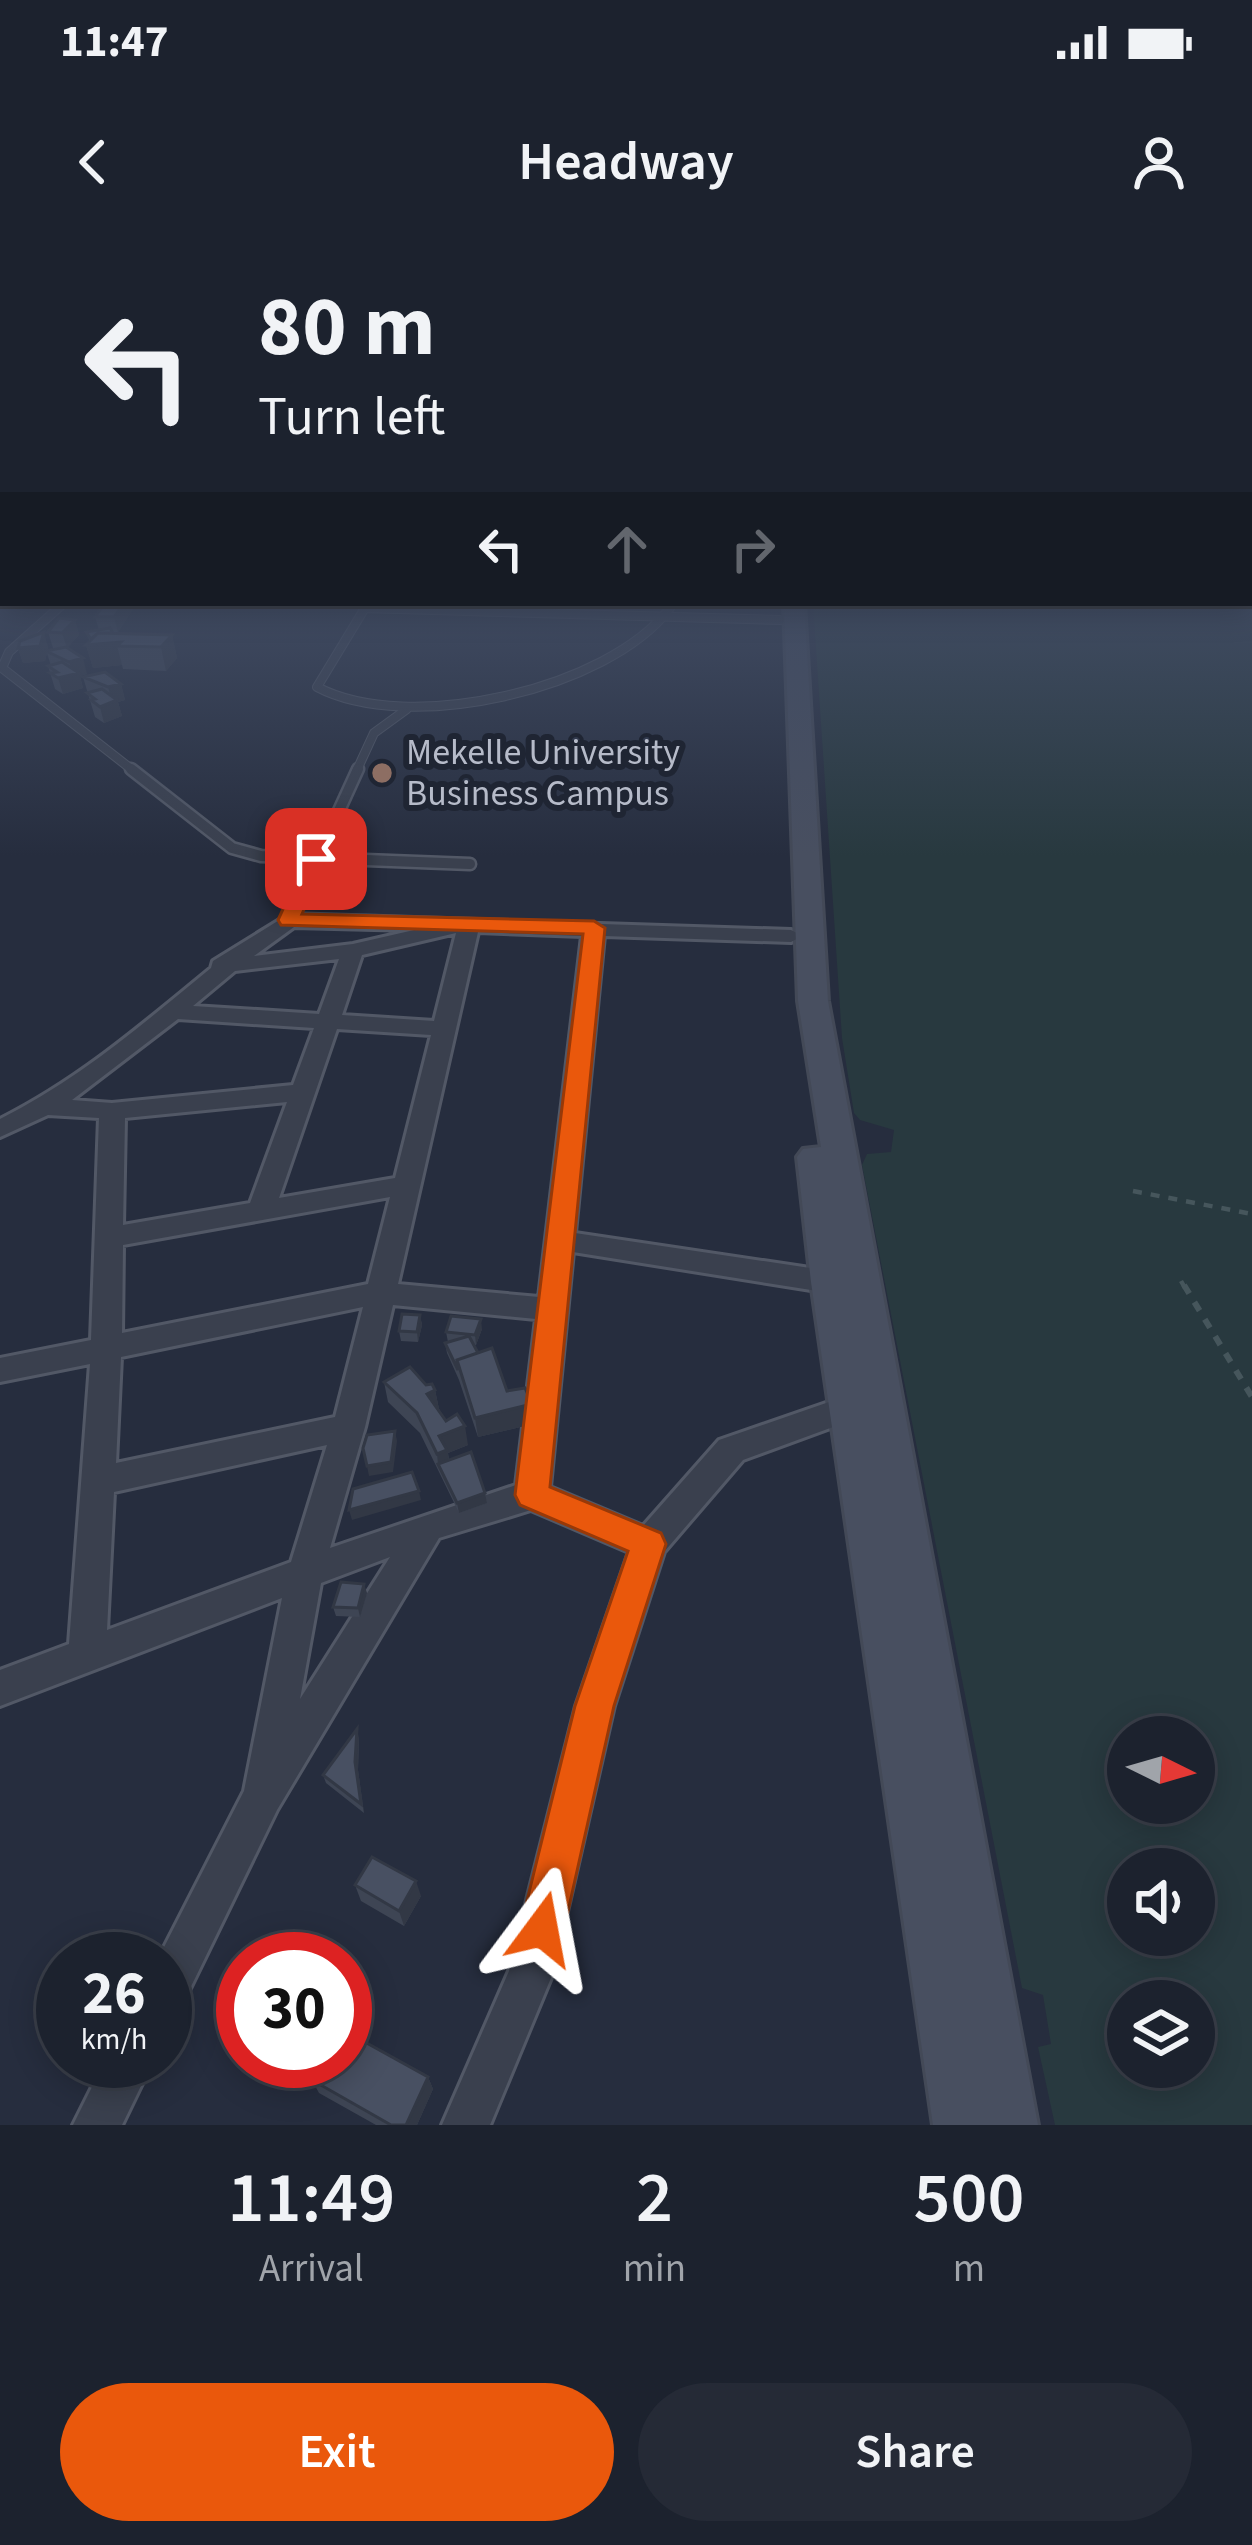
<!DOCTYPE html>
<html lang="en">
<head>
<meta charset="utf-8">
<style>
  body { margin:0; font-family:"Source Sans 3",sans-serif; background:#252a36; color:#f1f3f6; height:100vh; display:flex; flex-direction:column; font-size:45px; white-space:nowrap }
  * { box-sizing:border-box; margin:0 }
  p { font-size:39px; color:#a0a4aa }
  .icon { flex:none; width:66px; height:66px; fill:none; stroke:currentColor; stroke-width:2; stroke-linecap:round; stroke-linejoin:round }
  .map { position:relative; height:1885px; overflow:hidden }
  .sheet { display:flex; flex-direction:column; background:#1c222e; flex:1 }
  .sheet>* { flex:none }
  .top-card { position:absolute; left:0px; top:0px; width:1254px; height:366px; box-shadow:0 6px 30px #0003,0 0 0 3px #3a3f4a; background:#1c222e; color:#f1f3f6; overflow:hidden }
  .needle { width:78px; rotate:95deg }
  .tools { position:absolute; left:1107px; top:1476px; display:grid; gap:24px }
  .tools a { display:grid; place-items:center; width:108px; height:108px; border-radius:50%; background:#1c222e; box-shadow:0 6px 30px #0003,0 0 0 3px #3a3f4a; font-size:60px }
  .speed { position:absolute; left:36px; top:1692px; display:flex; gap:24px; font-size:60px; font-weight:700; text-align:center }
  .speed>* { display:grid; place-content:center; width:156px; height:156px; border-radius:50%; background:#1c222e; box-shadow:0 6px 30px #0003,0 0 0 3px #3a3f4a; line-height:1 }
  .speed small { font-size:30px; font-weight:400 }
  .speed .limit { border:18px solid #d22; background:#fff; color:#111 }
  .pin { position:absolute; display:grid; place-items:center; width:102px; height:102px; color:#fff; margin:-51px; border-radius:24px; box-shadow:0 6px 18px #0006 }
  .me { position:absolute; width:132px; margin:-66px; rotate:13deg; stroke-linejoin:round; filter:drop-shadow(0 0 9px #0008) }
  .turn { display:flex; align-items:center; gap:42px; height:252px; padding:0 60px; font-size:54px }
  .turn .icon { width:156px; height:156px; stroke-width:2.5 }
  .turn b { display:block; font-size:84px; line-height:102px }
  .lanes { display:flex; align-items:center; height:114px; padding:0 60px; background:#0003; justify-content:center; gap:60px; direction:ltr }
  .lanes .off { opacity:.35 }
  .eta { display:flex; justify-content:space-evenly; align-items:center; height:204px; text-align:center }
  .eta b { font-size:72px; font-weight:600; line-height:84px }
  .primary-button { display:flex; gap:24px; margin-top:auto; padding:24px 60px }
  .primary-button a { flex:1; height:138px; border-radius:72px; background:#ea580c; color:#fff; font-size:48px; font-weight:600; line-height:138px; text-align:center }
  .primary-button a+a { background:#252a36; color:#f1f3f6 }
  .status { display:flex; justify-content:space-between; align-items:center; height:84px; padding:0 60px; background:#1c222e; direction:ltr }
  .status svg { height:33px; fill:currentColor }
  header { display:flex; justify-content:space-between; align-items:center; height:156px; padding:0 60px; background:#1c222e; font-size:54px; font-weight:600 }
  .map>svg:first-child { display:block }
</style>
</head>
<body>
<div class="status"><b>11:47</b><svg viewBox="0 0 49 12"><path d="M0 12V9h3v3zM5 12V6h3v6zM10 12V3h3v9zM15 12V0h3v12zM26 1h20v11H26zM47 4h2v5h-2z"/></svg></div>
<header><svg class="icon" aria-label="back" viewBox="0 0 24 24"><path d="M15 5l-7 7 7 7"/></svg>Headway<svg class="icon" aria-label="person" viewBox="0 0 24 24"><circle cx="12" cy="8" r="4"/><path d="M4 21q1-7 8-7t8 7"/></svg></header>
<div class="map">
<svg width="1252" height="1885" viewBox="0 0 1252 1885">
  <rect width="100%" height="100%" fill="#262d3e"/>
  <path fill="#28393f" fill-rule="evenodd" d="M1252,352v1533h-197l-17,-78 13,-3 -8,-49 -21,-7 -160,-823 5,-11 24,-2 3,-22 -34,-10 -6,-7 -12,-75 -29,-435h438zM1128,1497h66v66h-66zM1128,1629h66v66h-66zM1128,1761h66v66h-66z"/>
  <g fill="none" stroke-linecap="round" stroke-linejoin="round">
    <g stroke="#525866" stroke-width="10">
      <path id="service-far1" d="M64,363l-55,49 -7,16 133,104
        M368,363l-51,84c91,48 291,3 353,-79
        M363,368l417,12
        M356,532l18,-39 33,-24"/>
    </g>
    <g stroke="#525866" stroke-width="15">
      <path id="service" d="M131,529l101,79 29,8 209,8
        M289,680l69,-151"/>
    </g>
    <g stroke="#525866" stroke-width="6">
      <path id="minor" d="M289,674l502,16 11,6 -11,6 -187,-6 -29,297 255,38 10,3 5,8 -5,8 -10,3 -257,-41 -23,235 93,39 76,-86 133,-46 11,4 5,9 -5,9 -120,44 -79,92 -50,154 -61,267 -63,152h-48l67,-154 67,-265 53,-154 -98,-42 -92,28 -162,272 -96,197 -16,6v-54h-7l86,-168 38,-193 -282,108v-36l69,-26 21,-280 -90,18v-24l91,-18 8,-222 -51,-3 -48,22v-18c80,-40 145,-97 211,-151l2,-7zM294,687l120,3 -61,14 -99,12zM478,692l104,4 -43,361 -141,-13zM456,693l-22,88 -92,-6 20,-60zM339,719l-20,55 -126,-8 42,-35zM178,779l136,9 -21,57 -181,18 -40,-3zM337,789l94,6 -36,143 -116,20zM287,862l-37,101 -127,22 2,-107zM390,957l-22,87 -246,49 1,-88zM393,1065l143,14 -20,166 -186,63 35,-121zM363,1067l-28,110 -219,46 5,-106zM327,1205l-36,117 -184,68 7,-138zM390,1317l-90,142 21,-116z
        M105,1821h48l-31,64h-49z"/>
    </g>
    <g stroke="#434957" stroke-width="6">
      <path id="secondary" d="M784,363h20l24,398 210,1124h-105l-122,-843 -14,-125 6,-8 18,-2 -23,-146z"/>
    </g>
    <path stroke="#46565c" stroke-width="4.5" stroke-dasharray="9 9" stroke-linecap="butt" d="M1133,951l119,23
      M1181,1041l4,7"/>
    <path stroke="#46565c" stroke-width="6" stroke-dasharray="10 10" stroke-linecap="butt" d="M1184,1045l68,112"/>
    <use href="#service-far1" stroke="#3a404e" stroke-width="8"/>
    <use href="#service" stroke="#3a404e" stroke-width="10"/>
    <use href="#minor" fill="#3a404e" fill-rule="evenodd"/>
    <use href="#secondary" fill="#484f60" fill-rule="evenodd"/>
  </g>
  <path fill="#3e4554" d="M137,363l-19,29 -5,1 59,2 5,23 -11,13 -43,-2 -1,-4 -29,3 -7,-23 4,-3 -4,-10 13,-2 -4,-13z
    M75,380l4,15 -12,13 20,26 -7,2 3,12 -20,6 -8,-5 -7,-23h3l-4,-13 -2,8 -22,2 -5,-15 30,-1 -1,4 14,-3h-8l-5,-16z
    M83,437l38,7 4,16 -7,2 4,14 -18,7 -9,-6z
    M420,1075l2,10 -4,17 -17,-1 -2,-10z
    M482,1089l-6,16h-2l33,46 26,33 -55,13 -19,-57 -12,-27 -2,-10 3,-1 -2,-10z
    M384,1142l42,3 9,5 4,19 7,12 22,24 -20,8 1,7 36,33 2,10 -28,10 -39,-80 -32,-31z
    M367,1353l-7,24 -24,-1 -3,-9z
    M359,1498l-1,32 6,43 -38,-30 -3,-8z
    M355,1645l66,11 -17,30 -43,-25z
    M428,1837l5,12 -16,36h-41l-57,-32 -7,-13z"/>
  <path fill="#323845" d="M124,363h13l-19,29 -4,-15z
    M75,380l4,15 -12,13 -5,-15z
    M44,392l4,15 -3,14 -22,2 -5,-15z
    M172,395l5,23 -11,13 -5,-24z
    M121,402l-4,4 5,19 -29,3 -7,-23z
    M83,418l4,16 -7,2 3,12 -20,6 -5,-16 15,-4 -4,-12z
    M121,444l4,16 -7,2 4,14 -18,7 -4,-16 12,-5 -4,-15z
    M420,1075l2,10 -4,17 -1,-10z
    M481,1079l1,10 -6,16 -1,-10z
    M435,1150l4,19 -12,-15z
    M532,1164l1,20 -55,13 -3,-19z
    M465,1186l3,19 -20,8 2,17 -12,-6 -1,-10 2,-18z
    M395,1191l2,10 -4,31 -24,4 -2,-10z
    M419,1251l2,9 -69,20 -3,-10z
    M485,1253l2,10 -28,10 -2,-10z
    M364,1344l3,9 -7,24 -2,-9z
    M357,1489l2,9 -1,32 6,43 -9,-51z
    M416,1641l5,15 -17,30 -5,-15z
    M428,1837l5,12 -16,36h-11z"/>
  <path fill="#485062" stroke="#323845" stroke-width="3" d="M105,363h19l-10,14h-19z
    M59,378l16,2 -13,13 -14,-1z
    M110,388l3,5h-15l-7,6 -5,-7z
    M44,392l-4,14 -22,2 2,-7z
    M98,393l74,2 -11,12 -44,-1 4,-4 -35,3z
    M66,407l17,11 -14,4 -23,-11z
    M62,422l17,11 -21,5 -8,-5 7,-1 -9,-6z
    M105,432l16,12 -13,3 -25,-10z
    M102,449l15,11 -17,7 -9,-7 4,-1 -8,-6z
    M402,1074l18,1 -3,17 -18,-1z
    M451,1076l30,3 -6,16 -29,-3z
    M469,1096l9,17 -21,7 1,10 -13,-27z
    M492,1108l15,43 18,-3 7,16 -57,14 -18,-58z
    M410,1127l16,18 6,-1 3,6 -8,4 19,27 11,-7 8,12 -26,10 8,14 -10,4 -20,-41 -33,-31z
    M395,1191l-4,31 -24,4 -4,-18 4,-13z
    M471,1212l14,41 -28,10 -19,-39z
    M412,1232l7,19 -70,19 4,-21z
    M341,1342l23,2 -6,24 -25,-1z
    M357,1489l-2,33 6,42 -38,-29z
    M372,1617l44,24 -17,30 -44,-26z
    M345,1791l83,46 -22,48h-15l-79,-45 10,-19h23z"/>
  <linearGradient id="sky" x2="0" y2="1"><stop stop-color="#151922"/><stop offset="0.57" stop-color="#414c63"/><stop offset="1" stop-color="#414c63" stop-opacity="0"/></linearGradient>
  <rect width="1252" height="616" fill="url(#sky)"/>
  <path fill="#ea580c" stroke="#983908" stroke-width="3" d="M316,613l11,6 -25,55 292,7 11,7 -55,559 111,46 5,11 -52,162 -50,223 -6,15 -16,7 -15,-7 -7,-15 55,-223 53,-155 -108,-46 -5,-10 68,-561 -302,-9 -3,-5 28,-61z"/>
  <circle fill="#8d6e63" stroke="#1f2533" stroke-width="4.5" cx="382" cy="533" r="12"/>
  <g text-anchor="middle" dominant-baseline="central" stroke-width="12" stroke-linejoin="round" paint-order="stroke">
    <g font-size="36" fill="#b6bbc9" stroke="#1f2533" text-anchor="start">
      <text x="406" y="512">Mekelle University<tspan x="406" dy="41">Business Campus</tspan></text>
    </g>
  </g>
</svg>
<div class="tools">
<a><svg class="needle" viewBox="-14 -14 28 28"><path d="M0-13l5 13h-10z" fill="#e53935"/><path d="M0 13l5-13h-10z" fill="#a0a4aa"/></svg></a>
<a><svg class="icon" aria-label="sound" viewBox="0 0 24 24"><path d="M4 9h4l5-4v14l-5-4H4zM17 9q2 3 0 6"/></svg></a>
<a><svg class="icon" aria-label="layers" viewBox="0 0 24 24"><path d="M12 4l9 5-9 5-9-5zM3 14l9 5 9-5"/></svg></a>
</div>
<div class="speed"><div>26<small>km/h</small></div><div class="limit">30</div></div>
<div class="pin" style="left:316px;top:619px;background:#d93025"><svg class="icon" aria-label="arrive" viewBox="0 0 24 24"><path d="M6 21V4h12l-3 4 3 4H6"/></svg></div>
<svg class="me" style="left:542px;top:1689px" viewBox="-20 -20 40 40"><path d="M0-17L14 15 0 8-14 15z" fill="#ea580c" stroke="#fff" stroke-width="4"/></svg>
<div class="top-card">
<div class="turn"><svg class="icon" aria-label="left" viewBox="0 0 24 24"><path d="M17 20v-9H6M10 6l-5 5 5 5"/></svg><div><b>80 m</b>Turn left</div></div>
<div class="lanes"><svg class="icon" aria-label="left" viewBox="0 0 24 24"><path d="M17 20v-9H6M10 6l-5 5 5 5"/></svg><svg class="icon off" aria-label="ahead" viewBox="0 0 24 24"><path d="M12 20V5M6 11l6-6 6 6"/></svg><svg class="icon off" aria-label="right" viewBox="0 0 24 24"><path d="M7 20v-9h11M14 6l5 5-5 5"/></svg></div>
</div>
</div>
<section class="sheet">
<div class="eta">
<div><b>11:49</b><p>Arrival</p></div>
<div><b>2</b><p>min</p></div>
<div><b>500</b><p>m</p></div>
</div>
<div class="primary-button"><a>Exit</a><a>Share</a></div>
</section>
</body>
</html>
